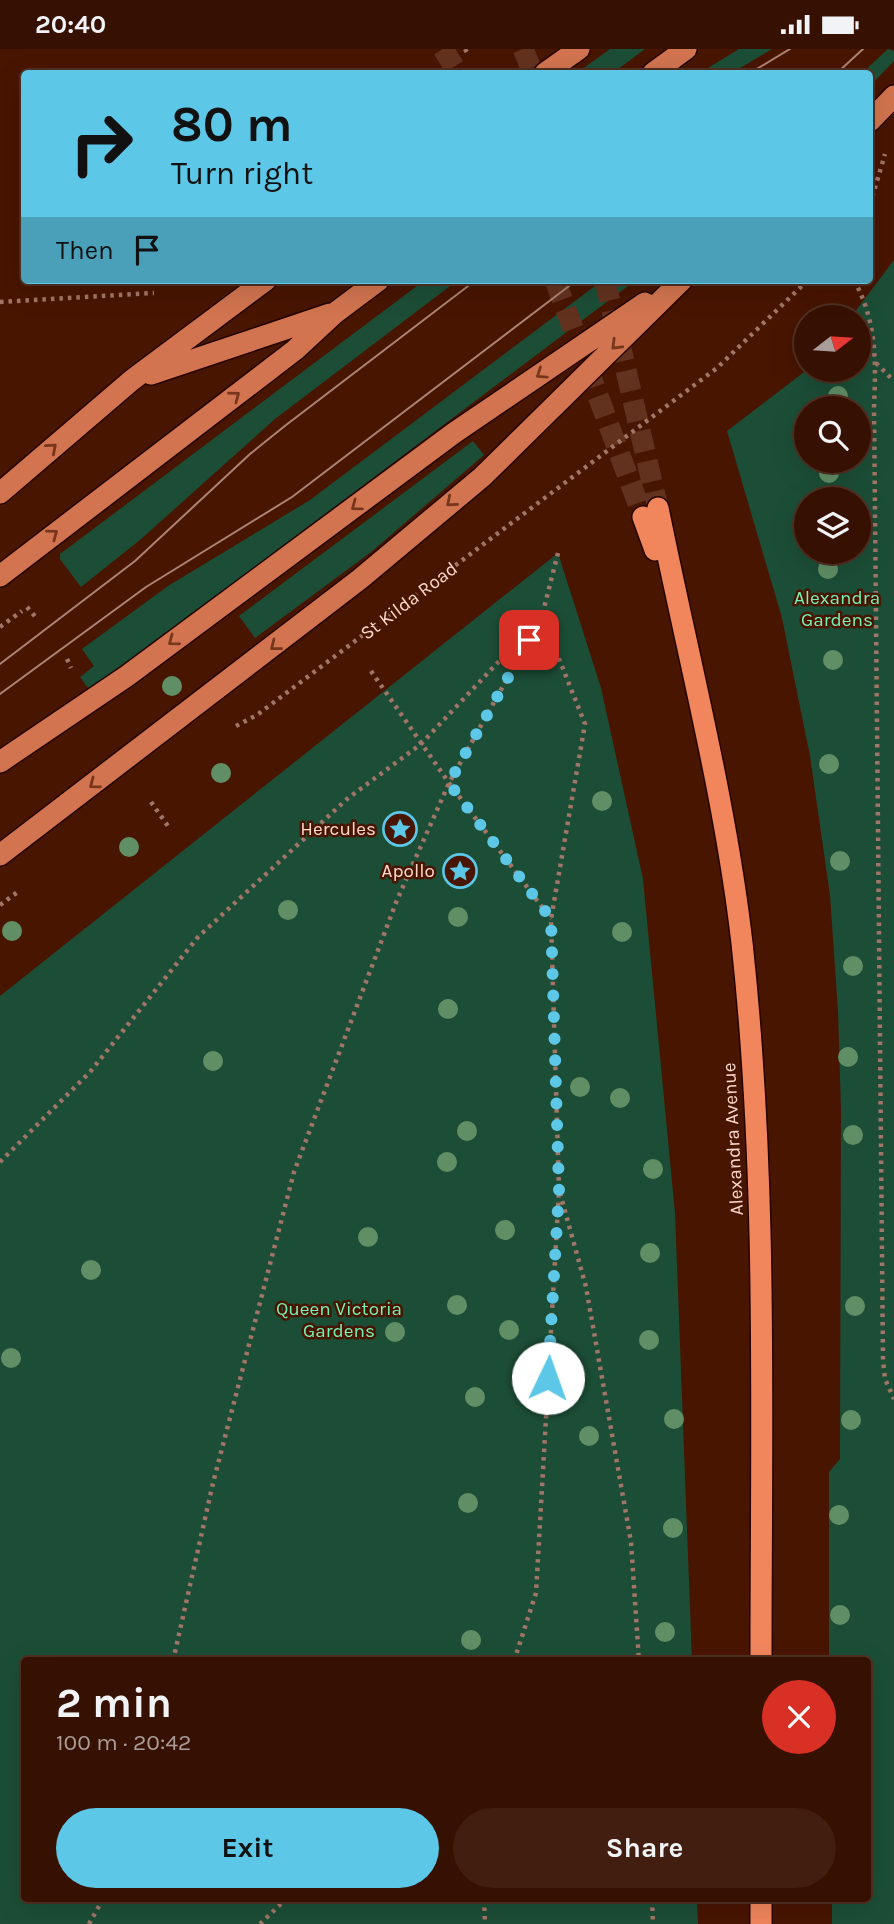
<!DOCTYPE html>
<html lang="en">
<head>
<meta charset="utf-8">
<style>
  body { margin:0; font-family:Karla,sans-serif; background:#411e0f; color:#f1f3f6; height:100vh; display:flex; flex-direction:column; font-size:26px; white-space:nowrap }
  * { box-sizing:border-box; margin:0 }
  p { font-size:23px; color:#aa9d99 }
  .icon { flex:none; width:38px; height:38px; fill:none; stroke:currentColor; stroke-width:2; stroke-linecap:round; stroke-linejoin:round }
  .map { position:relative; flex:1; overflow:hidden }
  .sheet { position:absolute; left:21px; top:1608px; width:850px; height:245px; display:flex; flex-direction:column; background:#361000; border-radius:7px; box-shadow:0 7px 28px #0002,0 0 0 2px #503022 }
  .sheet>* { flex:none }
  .hud { position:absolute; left:21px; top:21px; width:852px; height:214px; border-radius:7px; box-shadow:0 7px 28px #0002,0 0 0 2px #503022; background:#5dc7e8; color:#111; overflow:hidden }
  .needle { width:46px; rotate:73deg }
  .buttons { position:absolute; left:794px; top:256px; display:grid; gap:14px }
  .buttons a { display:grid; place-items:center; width:77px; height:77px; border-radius:50%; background:#361000; box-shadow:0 7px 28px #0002,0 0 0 2px #503022; font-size:35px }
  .pin { position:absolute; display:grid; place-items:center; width:60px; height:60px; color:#fff; margin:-30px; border-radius:14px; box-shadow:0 4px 10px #0006 }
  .me { position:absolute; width:77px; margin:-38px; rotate:3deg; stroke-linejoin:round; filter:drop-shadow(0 0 5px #0008) }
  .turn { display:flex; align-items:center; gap:24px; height:147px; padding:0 35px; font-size:32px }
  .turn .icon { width:91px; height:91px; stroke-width:2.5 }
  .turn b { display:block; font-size:49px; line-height:60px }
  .then { display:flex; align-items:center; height:66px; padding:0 35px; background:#0003; gap:14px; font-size:26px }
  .round { display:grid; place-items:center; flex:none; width:74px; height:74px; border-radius:37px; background:#411e0f }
  .head { display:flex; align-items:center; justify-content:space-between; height:119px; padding:0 35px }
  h1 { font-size:42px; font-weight:700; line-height:52px }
  .button { display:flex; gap:14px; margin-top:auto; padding:14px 35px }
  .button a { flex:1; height:80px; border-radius:42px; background:#5dc7e8; color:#111; font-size:28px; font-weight:700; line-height:80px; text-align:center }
  .button a+a { background:#411e0f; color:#f1f3f6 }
  .status { display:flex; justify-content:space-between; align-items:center; height:49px; padding:0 35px; background:#361000; direction:ltr }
  .status svg { height:19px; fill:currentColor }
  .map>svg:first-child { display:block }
</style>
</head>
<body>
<div class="status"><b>20:40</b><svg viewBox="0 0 49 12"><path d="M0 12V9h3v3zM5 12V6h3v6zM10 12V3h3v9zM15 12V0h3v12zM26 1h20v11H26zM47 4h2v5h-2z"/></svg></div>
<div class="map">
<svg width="894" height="1875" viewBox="0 0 894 1875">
  <rect width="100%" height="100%" fill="#481500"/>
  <path fill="#1c4e37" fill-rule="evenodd" d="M610,0h35l-32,24h-36z
    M739,0h33l-40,24h-32z
    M888,0l6,2v10l-24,25v-13h-8z
    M894,211v1664h-62v-25h36v-238h-39v-189l11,-13 1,-349 -3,-99 -8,-116 -20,-139 -28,-138 -55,-187 81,-62h51v-52h-8zM807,359h52v52h-52zM807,450h52v52h-52z
    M425,231h33l-183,139 -135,121 -59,47 -21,-28v-5z
    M603,231h33l-542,408h-6l-8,-11 14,-11 -12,-17 86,-63 142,-86z
    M473,392l11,14 -113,97 -116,86 -16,-22z
    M558,504l43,135 42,191 32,334 17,448h-668v238h673l1,25h-698v-928z"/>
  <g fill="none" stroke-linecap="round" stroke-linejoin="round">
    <path stroke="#63321f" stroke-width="21" stroke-dasharray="21 10" stroke-linecap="butt" d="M443,0l15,24
      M523,0l10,24
      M555,231l88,237
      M605,231l53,228"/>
    <g stroke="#260400" stroke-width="24">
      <path id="primary" d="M545,24l34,-24
        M653,24l33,-24
        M870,72l24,-25
        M151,325l179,-60
        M0,444l132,-113 134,-100
        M0,527l295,-226 40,-37 44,-33
        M0,713l127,-86 327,-243 191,-130
        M0,806l360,-276 122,-102 200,-197"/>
    </g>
    <g stroke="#260400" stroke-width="24">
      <path id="highway" d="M658,459c29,145 67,288 84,435 26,238 19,479 19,718
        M643,468l12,33
        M761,1850v25"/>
    </g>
    <path stroke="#a17666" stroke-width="4.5" stroke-dasharray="3.5 5" stroke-linecap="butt" d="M465,0l3,5
      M870,156l15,-51
      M854,231c23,42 22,81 20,127l9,953 2,19 9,20
      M0,253l154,-9
      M876,314l18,18
      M27,558l11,13
      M0,578l22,-16
      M67,610l4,9
      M371,622l78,112 102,136
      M236,677l21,-11 460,-347 91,-88
      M151,753l19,27
      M0,856l19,-14
      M0,1113l90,-90 108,-135 149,-138 74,-55 116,-123
      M560,1144l26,94 45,255 8,119
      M173,1612l40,-178 81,-311 103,-272 52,-117 93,-167
      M514,1612l22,-68 23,-403 -8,-271 34,-195 -43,-108 16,-63
      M484,1850l1,25
      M652,1850l1,25
      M89,1875l14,-25
      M260,1875l26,-25"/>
    <use href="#primary" stroke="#d1744f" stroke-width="21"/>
    <use href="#highway" stroke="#f1865d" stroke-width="21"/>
    <path stroke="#ad8373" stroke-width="2" d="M750,24l40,-24
      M837,24l26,-24
      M0,615l135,-103 115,-107 36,-29 190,-145
      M0,645l146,-107 146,-90 285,-217"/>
  </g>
  <g fill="#618f65">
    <circle cx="838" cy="347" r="10"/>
    <circle cx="829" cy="424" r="10"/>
    <circle cx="828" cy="520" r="10"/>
    <circle cx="833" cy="611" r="10"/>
    <circle cx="172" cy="637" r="10"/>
    <circle cx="829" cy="715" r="10"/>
    <circle cx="221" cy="724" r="10"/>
    <circle cx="602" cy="752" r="10"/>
    <circle cx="129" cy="798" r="10"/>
    <circle cx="840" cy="812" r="10"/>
    <circle cx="288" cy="861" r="10"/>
    <circle cx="458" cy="868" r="10"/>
    <circle cx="12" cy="882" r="10"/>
    <circle cx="622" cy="883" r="10"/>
    <circle cx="853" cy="917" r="10"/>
    <circle cx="448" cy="960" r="10"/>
    <circle cx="848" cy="1008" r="10"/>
    <circle cx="213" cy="1012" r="10"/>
    <circle cx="580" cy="1038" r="10"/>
    <circle cx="620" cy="1049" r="10"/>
    <circle cx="467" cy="1082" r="10"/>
    <circle cx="853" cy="1086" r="10"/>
    <circle cx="447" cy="1113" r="10"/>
    <circle cx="653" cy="1120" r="10"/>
    <circle cx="505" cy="1181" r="10"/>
    <circle cx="368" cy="1188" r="10"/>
    <circle cx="650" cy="1204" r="10"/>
    <circle cx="91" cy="1221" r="10"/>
    <circle cx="457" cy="1256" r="10"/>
    <circle cx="855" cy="1257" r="10"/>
    <circle cx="509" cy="1281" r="10"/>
    <circle cx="395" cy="1283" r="10"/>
    <circle cx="649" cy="1291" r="10"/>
    <circle cx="11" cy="1309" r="10"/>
    <circle cx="475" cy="1348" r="10"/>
    <circle cx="674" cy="1370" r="10"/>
    <circle cx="851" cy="1371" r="10"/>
    <circle cx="589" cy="1387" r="10"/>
    <circle cx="468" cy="1454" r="10"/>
    <circle cx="839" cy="1466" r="10"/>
    <circle cx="673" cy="1479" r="10"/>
    <circle cx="840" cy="1566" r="10"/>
    <circle cx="665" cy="1583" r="10"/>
    <circle cx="471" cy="1591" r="10"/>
  </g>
  <defs><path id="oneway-chevron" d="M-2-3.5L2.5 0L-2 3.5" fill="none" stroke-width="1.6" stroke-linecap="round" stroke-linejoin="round" transform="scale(1.75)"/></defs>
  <g stroke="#78361c">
    <use href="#oneway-chevron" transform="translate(616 296) rotate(135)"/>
    <use href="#oneway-chevron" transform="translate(541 325) rotate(146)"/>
    <use href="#oneway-chevron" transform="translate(235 347) rotate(-37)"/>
    <use href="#oneway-chevron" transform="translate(52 399) rotate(-41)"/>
    <use href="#oneway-chevron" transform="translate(451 453) rotate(140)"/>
    <use href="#oneway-chevron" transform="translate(356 457) rotate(143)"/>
    <use href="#oneway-chevron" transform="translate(53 485) rotate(-37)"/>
    <use href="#oneway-chevron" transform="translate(173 592) rotate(143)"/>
    <use href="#oneway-chevron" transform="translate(275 597) rotate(142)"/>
    <use href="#oneway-chevron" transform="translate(94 735) rotate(143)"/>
  </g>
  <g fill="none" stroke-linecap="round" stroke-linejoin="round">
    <path stroke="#5dc7e8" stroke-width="12" stroke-dasharray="0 21.6" d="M529,591l-80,143 102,136 8,271 -11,188"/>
  </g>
  <defs>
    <g id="sight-ring" transform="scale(1.75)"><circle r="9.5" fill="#481500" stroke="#5dc7e8" stroke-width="1.5"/><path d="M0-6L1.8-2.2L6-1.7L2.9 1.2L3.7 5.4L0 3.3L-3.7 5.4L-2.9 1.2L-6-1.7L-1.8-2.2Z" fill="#5dc7e8"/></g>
  </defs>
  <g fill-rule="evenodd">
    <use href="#sight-ring" x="400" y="780"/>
    <use href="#sight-ring" x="460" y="822"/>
  </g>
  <g text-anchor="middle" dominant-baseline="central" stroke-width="5" stroke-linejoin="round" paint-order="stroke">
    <g font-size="19" fill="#76f2b8" stroke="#481500">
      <text x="837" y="549">Alexandra<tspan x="837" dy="22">Gardens</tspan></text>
      <text x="339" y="1260">Queen Victoria<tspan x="339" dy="22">Gardens</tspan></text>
    </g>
    <g font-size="19" fill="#fcd9cd" stroke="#481500">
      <text transform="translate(409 552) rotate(-37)">St Kilda Road</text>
      <text transform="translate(733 1090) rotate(-93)">Alexandra Avenue</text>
    </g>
    <g font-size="19" fill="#fcd9cd" stroke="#481500" text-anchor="end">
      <text x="376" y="780">Hercules</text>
      <text x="435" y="822">Apollo</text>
    </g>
  </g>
</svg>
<div class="buttons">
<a><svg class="needle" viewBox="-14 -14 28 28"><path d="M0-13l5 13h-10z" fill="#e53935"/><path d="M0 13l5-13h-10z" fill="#aa9d99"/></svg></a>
<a><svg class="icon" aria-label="search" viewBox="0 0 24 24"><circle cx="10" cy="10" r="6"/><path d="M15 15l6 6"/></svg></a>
<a><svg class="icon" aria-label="layers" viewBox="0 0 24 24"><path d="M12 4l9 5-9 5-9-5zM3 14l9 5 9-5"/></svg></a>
</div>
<div class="pin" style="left:529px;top:591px;background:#d93025"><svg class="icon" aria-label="arrive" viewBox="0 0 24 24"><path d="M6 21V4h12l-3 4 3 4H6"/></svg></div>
<svg class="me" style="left:548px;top:1329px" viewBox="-20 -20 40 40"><circle r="19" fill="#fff"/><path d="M0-13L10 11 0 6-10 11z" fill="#5dc7e8"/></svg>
<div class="hud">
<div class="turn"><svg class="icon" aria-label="right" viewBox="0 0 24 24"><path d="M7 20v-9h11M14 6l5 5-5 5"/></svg><div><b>80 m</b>Turn right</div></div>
<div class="then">Then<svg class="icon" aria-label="arrive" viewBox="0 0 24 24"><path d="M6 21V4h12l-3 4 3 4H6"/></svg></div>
</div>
<section class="sheet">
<div class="head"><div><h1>2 min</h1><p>100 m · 20:42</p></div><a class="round" style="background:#d93025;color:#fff"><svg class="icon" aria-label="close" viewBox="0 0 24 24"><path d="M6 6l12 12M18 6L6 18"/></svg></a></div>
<div class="button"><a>Exit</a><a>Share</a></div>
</section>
</div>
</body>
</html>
